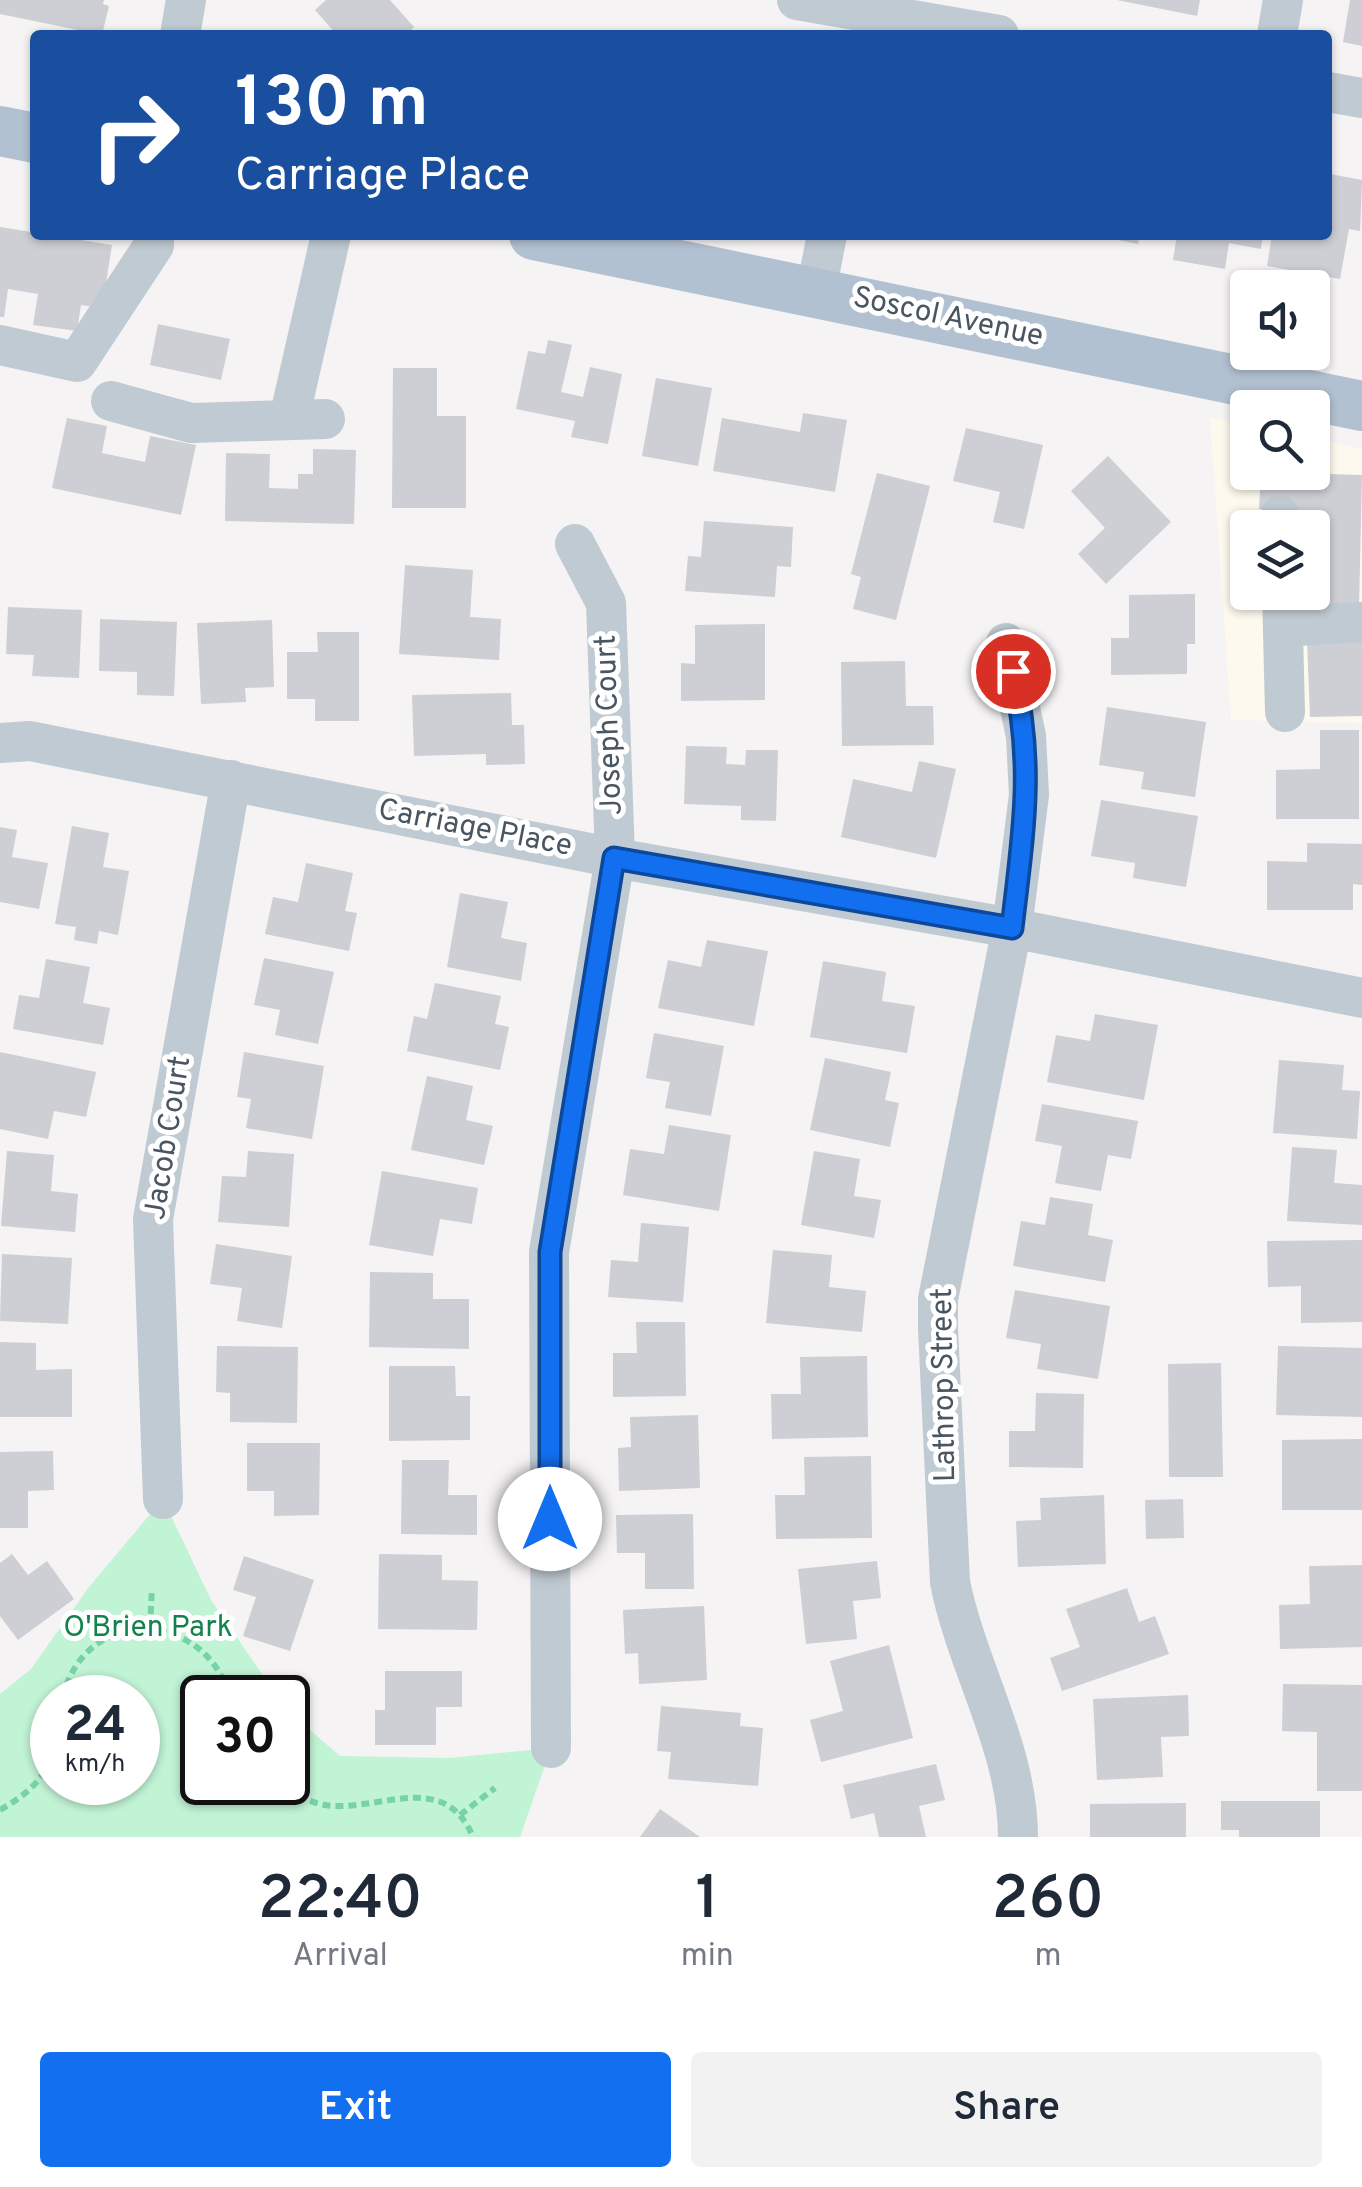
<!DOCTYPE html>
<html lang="en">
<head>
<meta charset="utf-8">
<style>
  body { margin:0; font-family:Overpass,sans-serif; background:#f2f2f3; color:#1f2937; height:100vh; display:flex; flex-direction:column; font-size:38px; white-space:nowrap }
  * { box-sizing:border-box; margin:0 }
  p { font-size:32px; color:#747a83 }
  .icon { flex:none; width:55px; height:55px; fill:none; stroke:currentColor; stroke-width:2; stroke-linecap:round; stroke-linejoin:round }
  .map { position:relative; height:1837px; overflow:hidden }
  .sheet { display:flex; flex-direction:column; background:#fff; flex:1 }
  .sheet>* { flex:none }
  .banner { position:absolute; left:30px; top:30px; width:1302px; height:210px; border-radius:10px; box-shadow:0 2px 8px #0004; background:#1a4fa0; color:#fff; overflow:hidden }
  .fabs { position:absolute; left:1230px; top:270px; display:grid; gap:20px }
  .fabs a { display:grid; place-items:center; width:100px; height:100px; border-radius:10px; background:#fff; box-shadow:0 2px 8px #0004; font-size:50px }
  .speed { position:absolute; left:30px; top:1675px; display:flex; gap:20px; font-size:50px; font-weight:700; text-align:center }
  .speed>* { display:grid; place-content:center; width:130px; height:130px; border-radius:50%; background:#fff; box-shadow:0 2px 8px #0004; line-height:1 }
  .speed small { font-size:25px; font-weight:400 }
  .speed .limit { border:5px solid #111; border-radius:15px; background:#fff; color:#111 }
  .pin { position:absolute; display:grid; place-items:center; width:85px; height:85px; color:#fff; margin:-42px; border:5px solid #fff; border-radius:50%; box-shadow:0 2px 10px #0007 }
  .me { position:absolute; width:110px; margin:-55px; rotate:0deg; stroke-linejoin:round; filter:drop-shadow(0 0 8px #0008) }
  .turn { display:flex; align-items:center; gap:35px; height:210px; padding:0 40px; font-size:45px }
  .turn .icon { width:130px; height:130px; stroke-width:2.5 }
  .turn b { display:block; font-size:70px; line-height:85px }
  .eta { display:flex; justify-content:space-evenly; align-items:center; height:170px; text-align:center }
  .eta b { font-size:60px; font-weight:600; line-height:70px }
  .action { display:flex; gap:20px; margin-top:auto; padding:20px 40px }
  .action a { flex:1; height:115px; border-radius:10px; background:#126fef; color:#fff; font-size:40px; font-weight:600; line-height:115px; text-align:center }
  .action a+a { background:#f2f2f3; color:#1f2937 }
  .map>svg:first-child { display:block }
</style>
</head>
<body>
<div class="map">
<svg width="1362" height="1837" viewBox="0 0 1362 1837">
  <rect width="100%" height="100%" fill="#f5f3f3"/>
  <path fill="#fdf9ee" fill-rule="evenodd" d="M1210,417l37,8 1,47h64l1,-34 49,11v274l-131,-3zM1248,528h64v64h-64z"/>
  <path fill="#c1f3d5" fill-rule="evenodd" d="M163,1499l48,101 67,97 -76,1v84h86v-71l52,45 110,2 101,-10 -31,89h-520v-143l31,-25 58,-82zM52,1698h86v84h-86z"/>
  <path fill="#cdcfd5" d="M0,0h104l-1,4 6,2 -7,29 -102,-21z
    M326,0h64l24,27 -8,8h-69l-22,-25z
    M1117,0h83l-3,16z
    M1350,0h12v46l-19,-4z
    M1330,174l32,6 -2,51 -11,-2 -9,50 -73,-13 5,-31h56z
    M0,227l112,18 -10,63 -21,-3 -4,26 -44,-6 5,-31 -30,-5 -4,28h-4z
    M1114,235h26l-2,9 -25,-5z
    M1177,235h86l-2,14 -32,-6 -4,26 -52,-9z
    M158,324l72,15 -9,41 -71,-15z
    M548,340l24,5 -11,47 22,5 7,-30 32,7 -14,70 -37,-7 4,-16 -59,-12 12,-58 17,3z
    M393,368h44v48h29v92h-74z
    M656,378l56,10 -14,78 -56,-10z
    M803,413l44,7 -12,72 -122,-21 9,-53 78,14z
    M67,418l40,8 -5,27 43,9 5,-26 46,9 -15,70 -129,-27z
    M966,428l77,17 -19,84 -31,-7 7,-30 -47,-11z
    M313,449l43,1 -2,74 -129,-3 1,-68 44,1 -1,34 29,1v-15h15z
    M1108,456l63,66 -65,62 -28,-30 27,-26 -34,-37z
    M1261,472l101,3 -3,134 -42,-2 5,-95 -63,-3z
    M877,473l53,13 -34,134 -43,-11 8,-32 -10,-3z
    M704,521l89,6 -2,40 -14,-1 -2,31 -90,-6 3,-35 13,1z
    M405,565l68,5 -3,47 31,2 -2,41 -100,-6z
    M1195,594v50h-8v30l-76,1v-37h18v-43z
    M8,607l74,3 -3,68 -47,-2 2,-21 -28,-1z
    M100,619l77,3 -3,74 -37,-1v-23l-38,-1z
    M272,620l2,67 -29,1 1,14 -45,2 -4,-81z
    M765,624v76l-84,1v-38l14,1v-39z
    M317,632h42v89h-44v-22h-28v-47h31z
    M1362,640v76l-52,1 -3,-76z
    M905,661l1,45h27l1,39 -92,1 -1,-84z
    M511,693l1,32h12l1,39 -39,1v-11l-72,2 -2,-61z
    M1107,707l99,15 -11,75 -54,-8 3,-17 -45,-7z
    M1320,730h39v89h-83v-49l44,-1z
    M686,746l41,1 -1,17 19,1 1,-15h32l-2,71 -35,-1v-14l-57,-2z
    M919,761l37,8 -20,89 -95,-21 12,-58 59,13z
    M1101,800l97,16 -12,71 -53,-9 2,-15 -44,-7z
    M72,826l37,7 -6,34 26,4 -11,64 -19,-4 -2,13 -23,-4 2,-13 -21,-3z
    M0,827l17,3 -5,27 36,6 -9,46 -39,-7z
    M1307,843l55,1v41l-9,-1v26h-86v-49l40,1z
    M306,863l47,10 -8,38 12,2 -8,38 -84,-17 8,-37 25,5z
    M460,893l48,9 -7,36 26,5 -6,38 -74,-14z
    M707,940l61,11 -14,75 -96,-18 10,-48 33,7z
    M264,958l70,14 -16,72 -43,-9 5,-25 -26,-5z
    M46,959l44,8 -7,36 27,5 -7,37 -90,-16 6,-34 20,3z
    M823,961l63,11 -4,29 33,5 -8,47 -97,-16z
    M435,983l66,13 -6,28 14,3 -9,43 -93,-19 7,-35 13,3z
    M1095,1014l63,11 -14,75 -97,-18 9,-47 34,6z
    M654,1033l70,13 -13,70 -46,-8 5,-26 -24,-4z
    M0,1052l96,20 -10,45 -32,-6 -6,28 -48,-10z
    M244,1052l80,14 -12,73 -66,-11 5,-29 -14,-2z
    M825,1058l66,14 -6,28 14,3 -9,44 -80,-17z
    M1279,1060l65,5 -2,25 18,1 -3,48 -84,-6z
    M427,1076l46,10 -7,34 27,6 -9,39 -73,-15z
    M1042,1104l96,17 -7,38 -23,-4 -7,36 -46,-8 7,-37 -27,-5z
    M669,1125l62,10 -12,76 -96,-16 7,-46 34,5z
    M1292,1147l45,3 -3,33 28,2v40l-75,-4z
    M7,1151l47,4 -3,36 27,3 -3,38 -74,-6z
    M248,1151l46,3 -5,73 -71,-5 4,-46 24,1z
    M814,1151l46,8 -6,37 27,4 -7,38 -73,-13z
    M382,1171l96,17 -6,36 -32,-5 -7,37 -64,-11z
    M1050,1197l43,7 -5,31 25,5 -8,42 -92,-16 8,-45 24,4z
    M641,1223l48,4 -6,75 -75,-5 3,-37 27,2z
    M1362,1240v82l-61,1v-37l-33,1 -1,-46z
    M216,1244l76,12 -10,72 -45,-7 5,-33 -32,-4z
    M773,1250l59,5 -3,32 37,4 -4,41 -96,-9z
    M2,1254l70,4 -4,66 -68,-3z
    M370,1272l63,1v26h36v50l-100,-2z
    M1015,1290l95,16 -12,73 -61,-10 4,-25 -35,-6z
    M636,1322h49l1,74 -73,1v-44h24z
    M0,1342l36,1v27l36,-1v48h-72z
    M217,1346l81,1 -1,76 -67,-1v-29l-14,-1z
    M1278,1346l84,2v69l-86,-2z
    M867,1356l1,81 -96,2 -1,-45h30l-1,-37z
    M1221,1363l2,114h-54l-1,-113z
    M389,1366h66l1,30h14v44l-81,1z
    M1036,1393l48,1 -1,74 -74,-1v-36h26z
    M698,1415l2,73 -81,3 -1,-43 13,-1 -1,-30z
    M1362,1439v71h-80v-70z
    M247,1443h73l-1,72 -45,1v-25h-27z
    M53,1451l1,39 -26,1v37h-28v-76z
    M871,1456l1,82 -96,1 -1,-44h30l-1,-38z
    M402,1460h47l-1,35h29v40l-76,-1z
    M1104,1495l2,69 -88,3 -2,-46 25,-1 -1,-22z
    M1183,1499l1,39 -38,1 -1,-39z
    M693,1514l1,75h-49v-36h-28l-1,-38z
    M12,1554l16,21 19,-14 27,38 -56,41 -18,-24v-53z
    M379,1554l63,1v25l36,1 -1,49 -99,-1z
    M244,1556l70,24 -24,71 -47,-15 13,-39 -23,-7z
    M877,1561l4,37 -28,3 4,38 -51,5 -8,-75z
    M1362,1565v82l-82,2 -1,-44 31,-1 -1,-38z
    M1127,1588l12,34 16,-6 14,38 -107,37 -12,-33 30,-11 -14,-38z
    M704,1606l3,74 -68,4 -1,-31 -13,1 -2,-44z
    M889,1645l24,93 -92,24 -11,-42 33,-9 -13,-50z
    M385,1671h77v36h-26v38h-61v-35h10z
    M1283,1684l79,1v106h-45v-59l-35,-1z
    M1188,1695l1,41 -28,1 2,40 -66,3 -4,-81z
    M661,1706l80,7 -1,13 23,2 -5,58 -90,-7 3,-27 -14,-1z
    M936,1764l9,36 -26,6 7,31h-47l-5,-24 -23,6 -8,-34z
    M1221,1801h99v36h-81v-7h-18z
    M1186,1803v34h-96v-33z
    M660,1809l40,28h-60z"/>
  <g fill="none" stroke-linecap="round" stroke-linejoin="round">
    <path stroke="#77d3a7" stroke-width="6" stroke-dasharray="8 5" stroke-linecap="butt" d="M150,1627l2,-39
      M63,1698c20,-93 143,-90 167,0
      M276,1782c17,12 37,23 58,24 51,2 112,-34 139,31
      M0,1810c23,-13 42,-28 52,-53
      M460,1815l35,-27"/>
    <path stroke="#c0cad2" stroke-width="40" d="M797,0l202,35
      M180,35l6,-35
      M1277,35l6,-35
      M1328,92l34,6
      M816,291l11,-56
      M0,345l77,17 77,-117v-10
      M111,401l80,22 134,-4
      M289,419l42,-184
      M1280,516v12
      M1282,592l3,120
      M1283,627l79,-5
      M1006,643l20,93 3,59 -17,133 -74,371v29l12,254c17,86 68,166 68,255
      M0,743l30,-2 585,117 397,70 350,70
      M163,1499l-10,-280 78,-439
      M551,1748l-2,-496 66,-394 -9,-255 -31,-59"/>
    <path stroke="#b2c1d2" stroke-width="50" d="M0,131l35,7
      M534,235l828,171"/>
  </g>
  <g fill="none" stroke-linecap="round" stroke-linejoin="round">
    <g stroke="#0c489b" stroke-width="25">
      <path id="route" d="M550,1519v-267l64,-394 398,70c11,-95 23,-161 1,-257"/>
    </g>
    <use href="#route" stroke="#126fef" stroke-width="18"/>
  </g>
  <g text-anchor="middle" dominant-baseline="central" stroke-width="10" stroke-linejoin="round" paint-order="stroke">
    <g font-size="30" fill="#495662" stroke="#fff">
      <text transform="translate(948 318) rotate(12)">Soscol Avenue</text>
      <text transform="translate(610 725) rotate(-92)">Joseph Court</text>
      <text transform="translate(475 829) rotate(11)">Carriage Place</text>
      <text transform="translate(169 1138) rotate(-81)">Jacob Court</text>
      <text transform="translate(945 1385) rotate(-91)">Lathrop Street</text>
    </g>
    <g font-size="30" fill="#13834d" stroke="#fff">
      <text x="148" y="1628">O'Brien Park</text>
    </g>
  </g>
</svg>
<div class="fabs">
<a><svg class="icon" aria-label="sound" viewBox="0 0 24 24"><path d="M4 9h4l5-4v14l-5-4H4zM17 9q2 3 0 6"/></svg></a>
<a><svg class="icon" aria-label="search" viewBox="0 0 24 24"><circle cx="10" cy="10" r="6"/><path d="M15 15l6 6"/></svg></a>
<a><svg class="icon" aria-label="layers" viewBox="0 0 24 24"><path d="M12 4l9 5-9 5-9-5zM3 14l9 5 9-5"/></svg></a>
</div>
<div class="speed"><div>24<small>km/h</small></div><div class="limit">30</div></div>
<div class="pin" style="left:1013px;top:671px;background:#d93025"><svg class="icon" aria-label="arrive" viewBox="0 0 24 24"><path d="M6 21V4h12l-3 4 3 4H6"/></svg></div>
<svg class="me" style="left:550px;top:1519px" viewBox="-20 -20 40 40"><circle r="19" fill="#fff"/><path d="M0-13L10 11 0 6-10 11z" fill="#126fef"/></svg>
<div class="banner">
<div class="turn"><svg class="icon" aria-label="right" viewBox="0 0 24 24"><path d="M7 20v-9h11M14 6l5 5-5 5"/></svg><div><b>130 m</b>Carriage Place</div></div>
</div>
</div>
<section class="sheet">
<div class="eta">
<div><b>22:40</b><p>Arrival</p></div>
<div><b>1</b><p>min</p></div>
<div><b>260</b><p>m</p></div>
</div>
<div class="action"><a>Exit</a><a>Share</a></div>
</section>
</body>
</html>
